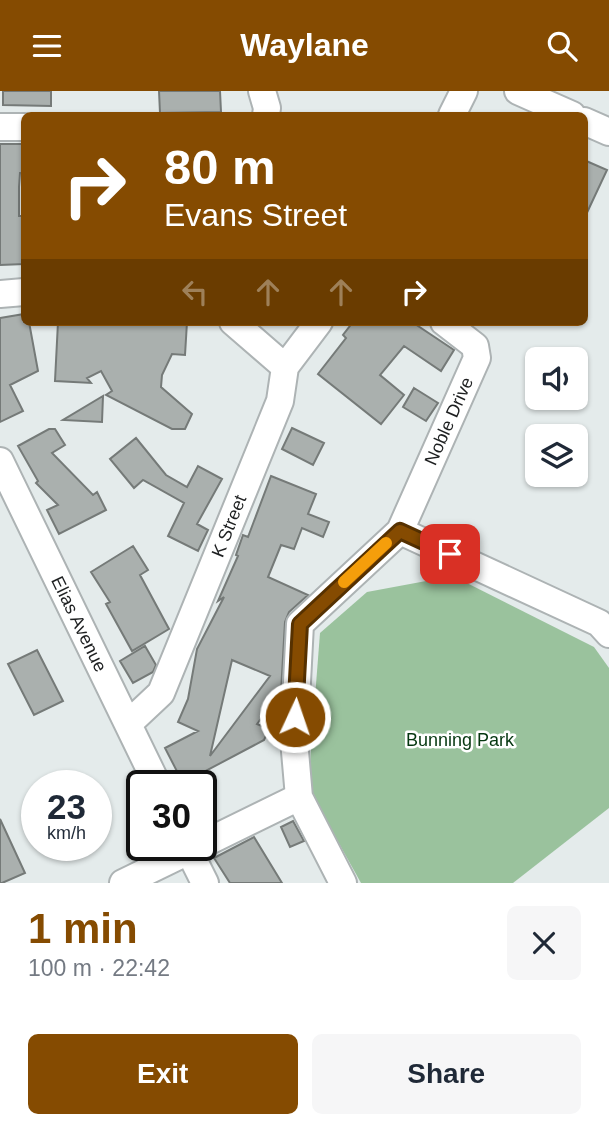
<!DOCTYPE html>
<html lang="en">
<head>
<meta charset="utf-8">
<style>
  body { margin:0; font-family:Arial,sans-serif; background:#f6f6f7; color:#1f2937; height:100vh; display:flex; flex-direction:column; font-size:26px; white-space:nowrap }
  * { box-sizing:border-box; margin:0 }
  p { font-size:23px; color:#747a83 }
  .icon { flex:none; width:38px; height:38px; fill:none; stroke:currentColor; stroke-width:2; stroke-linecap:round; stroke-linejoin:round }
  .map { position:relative; height:792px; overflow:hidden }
  .details { display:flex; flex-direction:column; background:#fff; flex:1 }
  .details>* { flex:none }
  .hud { position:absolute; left:21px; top:21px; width:567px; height:214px; border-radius:10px; box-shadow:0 2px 5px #0004; background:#854b01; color:#fff; overflow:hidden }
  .tools { position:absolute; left:525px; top:256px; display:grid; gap:14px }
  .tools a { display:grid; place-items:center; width:63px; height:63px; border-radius:10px; background:#fff; box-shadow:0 2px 5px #0004; font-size:35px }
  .speed { position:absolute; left:21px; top:679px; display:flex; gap:14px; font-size:35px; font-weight:700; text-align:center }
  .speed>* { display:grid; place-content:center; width:91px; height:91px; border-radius:50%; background:#fff; box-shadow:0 2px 5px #0004; line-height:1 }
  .speed small { font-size:18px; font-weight:400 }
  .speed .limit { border:4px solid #111; border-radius:10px; background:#fff; color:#111 }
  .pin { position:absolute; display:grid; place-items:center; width:60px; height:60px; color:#fff; margin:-30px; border-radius:14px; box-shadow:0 4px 10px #0006 }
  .me { position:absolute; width:77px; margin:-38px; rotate:3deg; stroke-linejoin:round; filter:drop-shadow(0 0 5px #0008) }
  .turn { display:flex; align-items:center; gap:24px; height:147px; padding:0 28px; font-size:32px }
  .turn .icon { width:91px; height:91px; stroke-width:2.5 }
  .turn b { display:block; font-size:49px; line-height:60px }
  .lanes { display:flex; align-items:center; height:66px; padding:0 28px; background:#0003; justify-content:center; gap:35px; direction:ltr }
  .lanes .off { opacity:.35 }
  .round { display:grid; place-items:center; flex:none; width:74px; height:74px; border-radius:10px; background:#f6f6f7 }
  .head { display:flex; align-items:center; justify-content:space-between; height:119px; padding:0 28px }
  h1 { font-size:42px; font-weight:600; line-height:52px; color:#854b01 }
  .cta { display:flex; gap:14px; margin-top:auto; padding:14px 28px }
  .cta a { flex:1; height:80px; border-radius:10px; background:#854b01; color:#fff; font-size:28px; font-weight:600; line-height:80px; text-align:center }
  .cta a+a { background:#f6f6f7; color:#1f2937 }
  header { display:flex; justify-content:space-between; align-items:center; height:91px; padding:0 28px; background:#854b01; color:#fff; font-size:32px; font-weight:600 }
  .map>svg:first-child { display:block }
</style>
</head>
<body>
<header><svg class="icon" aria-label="menu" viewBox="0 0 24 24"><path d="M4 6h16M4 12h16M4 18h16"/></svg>Waylane<svg class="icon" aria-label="search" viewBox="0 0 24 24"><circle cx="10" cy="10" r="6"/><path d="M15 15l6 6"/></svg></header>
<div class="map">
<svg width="609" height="792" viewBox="0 0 609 792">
  <rect width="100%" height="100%" fill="#e4ebeb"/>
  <path fill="#9ac29d" d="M453,485l141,71 15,21v140l-96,75h-152l-53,-95 12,-155 47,-41z"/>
  <path fill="#aab0ae" stroke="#757a78" stroke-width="2" fill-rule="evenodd" d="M3,0h48v15l-48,-1z
    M159,0h61l1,21 -61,1z
    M0,53h24v29h-4l-1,14v29h5v48l-24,1z
    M584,69l23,10 -23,49z
    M24,223v8h5l9,49 -28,14 13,26 -23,11v-104z
    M58,231h129l-2,33 -13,-1 -10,21 -1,12 31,27 -7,15h-13l-66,-34 6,-4 -11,-20 -14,7 4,5 -36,-2z
    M353,231h59l42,28 -13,21 -37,-25 -24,29 24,20 -23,29 -63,-50 28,-36 -3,-3z
    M414,297l24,15 -12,18 -23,-14z
    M103,305l-1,26 -39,-2z
    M292,337l32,15 -11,22 -31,-16z
    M49,338h6l10,16 -13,8 41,42 4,-3 9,18 -47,24 -12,-24 11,-5 -22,-22 2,-2 -20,-35z
    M136,347l30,37 21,12 11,-21 24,13 -25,45 11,6 -10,21 -30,-15 16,-33 -41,-23 -9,8 -24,-29z
    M271,385l45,18 -8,20 21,8 -6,15 -21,-9 -8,21 -13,-4 -13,32 40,18 -19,17 -4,10 -4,70 -24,32 12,5 -5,11 -81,43 -18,-35 33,-17 -20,-9 10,-23 9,-50 27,-52 -6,4 20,-45 -2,-1 7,-20 5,2zM232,569l38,16 -60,80 8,-35z
    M133,455l15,24 -8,5 29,54 -37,22 -26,-47 4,-2 -19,-30z
    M145,555l11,19 -3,7 -20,11 -13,-22z
    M37,559l26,51 -29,14 -26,-51z
    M0,728l25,54 -23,10h-2z
    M293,730l11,20 -14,6 -9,-20z
    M254,746l28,46h-52l-16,-25z"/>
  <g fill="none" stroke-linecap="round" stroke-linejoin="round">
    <g stroke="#adb3b4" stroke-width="30">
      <path id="minor" d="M262,0l5,17 -1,7
        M518,0l54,24
        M452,24l12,-24
        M584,30l25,11
        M0,36h24
        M0,203l24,-2
        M233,231l52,45
        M0,370l158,325
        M400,440l77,-173 -2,-12 -31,-24
        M128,633l33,-31 119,-292 5,-34 34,-45
        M186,754l19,38
        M201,754l98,-48
        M123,792l78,-38
        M343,792l-44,-86 -5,-57 6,-116 100,-93 199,92 10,11"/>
    </g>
    <use href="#minor" stroke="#fff" stroke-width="26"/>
  </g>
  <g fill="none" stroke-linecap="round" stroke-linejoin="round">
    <g stroke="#563101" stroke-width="18">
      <path id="route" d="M295,626l5,-93 100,-93 50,23"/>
    </g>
    <use href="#route" stroke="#854b01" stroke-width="12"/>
    <path stroke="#f59e0b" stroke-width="12" d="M344,491l42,-39"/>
  </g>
  <g text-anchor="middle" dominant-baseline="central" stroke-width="5" stroke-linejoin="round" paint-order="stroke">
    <g font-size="18" fill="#1d1f20" stroke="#fff">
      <text transform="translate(449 330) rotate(-66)">Noble Drive</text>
      <text transform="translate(229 435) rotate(-68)">K Street</text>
      <text transform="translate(79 533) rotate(64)">Elias Avenue</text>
    </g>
    <g font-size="18" fill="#053710" stroke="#fff">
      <text x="460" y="649">Bunning Park</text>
    </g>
  </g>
</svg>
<div class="tools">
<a><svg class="icon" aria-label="sound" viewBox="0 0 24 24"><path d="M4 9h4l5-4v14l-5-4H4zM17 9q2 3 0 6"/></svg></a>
<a><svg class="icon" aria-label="layers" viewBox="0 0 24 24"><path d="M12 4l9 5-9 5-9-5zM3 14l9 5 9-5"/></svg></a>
</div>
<div class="speed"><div>23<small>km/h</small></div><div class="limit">30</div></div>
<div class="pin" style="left:450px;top:463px;background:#d93025"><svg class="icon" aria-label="arrive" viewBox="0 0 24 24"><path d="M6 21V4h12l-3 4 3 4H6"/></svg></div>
<svg class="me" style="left:295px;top:626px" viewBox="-20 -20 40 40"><circle r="17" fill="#854b01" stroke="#fff" stroke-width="3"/><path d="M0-11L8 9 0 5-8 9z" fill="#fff"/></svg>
<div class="hud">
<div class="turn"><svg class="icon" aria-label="right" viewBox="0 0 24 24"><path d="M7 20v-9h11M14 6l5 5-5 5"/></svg><div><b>80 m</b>Evans Street</div></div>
<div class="lanes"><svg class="icon off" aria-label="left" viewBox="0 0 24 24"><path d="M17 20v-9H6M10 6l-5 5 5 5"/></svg><svg class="icon off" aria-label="ahead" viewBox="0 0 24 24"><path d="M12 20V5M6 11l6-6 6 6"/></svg><svg class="icon off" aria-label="ahead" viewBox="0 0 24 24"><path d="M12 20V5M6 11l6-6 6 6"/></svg><svg class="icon" aria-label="right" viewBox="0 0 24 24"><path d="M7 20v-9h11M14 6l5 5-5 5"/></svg></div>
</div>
</div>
<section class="details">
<div class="head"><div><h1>1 min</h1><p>100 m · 22:42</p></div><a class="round"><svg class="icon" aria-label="close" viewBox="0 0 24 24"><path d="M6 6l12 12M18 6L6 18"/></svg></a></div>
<div class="cta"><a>Exit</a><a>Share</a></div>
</section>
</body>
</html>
